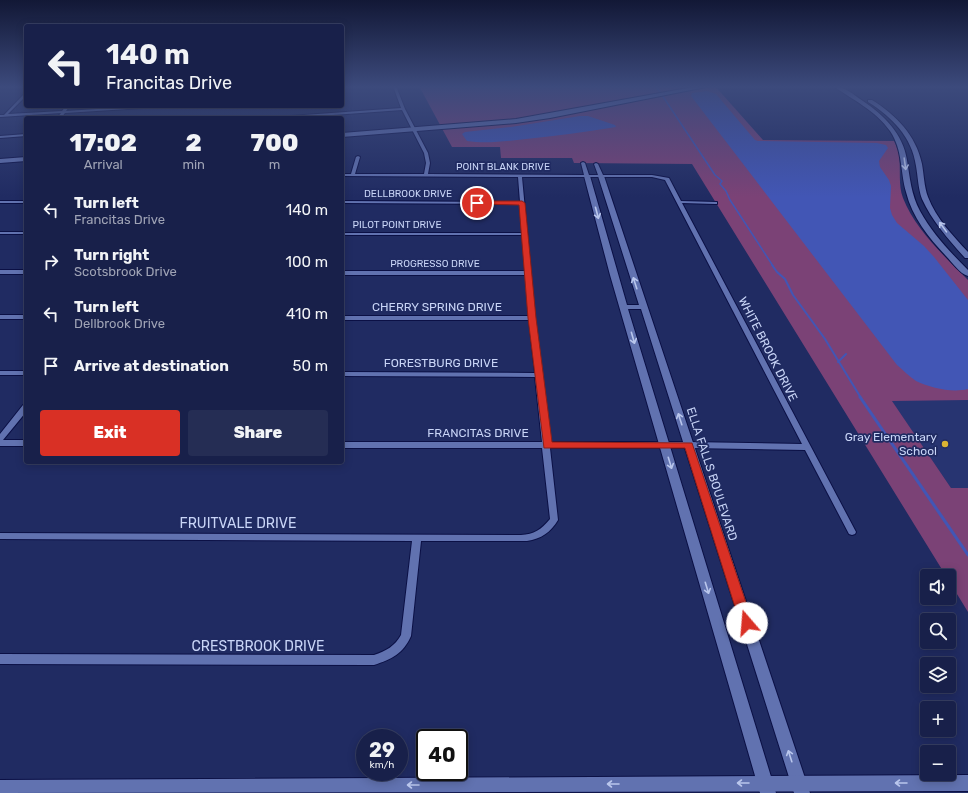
<!DOCTYPE html>
<html lang="en">
<head>
<meta charset="utf-8">
<style>
  body { margin:0; font-family:Rubik,sans-serif; background:#252d54; color:#f1f3f6; height:100vh; display:flex; flex-direction:column; font-size:15px; white-space:nowrap }
  * { box-sizing:border-box; margin:0 }
  p { font-size:13px; color:#9fa3b5 }
  .icon { flex:none; width:22px; height:22px; fill:none; stroke:currentColor; stroke-width:2; stroke-linecap:round; stroke-linejoin:round }
  .map { position:relative; flex:1; overflow:hidden }
  .drawer { position:absolute; left:24px; top:116px; width:320px; height:348px; display:flex; flex-direction:column; background:#18204a; border-radius:4px; box-shadow:0 2px 10px #0003,0 0 0 1px #363e62 }
  .drawer>* { flex:none }
  .hud { position:absolute; left:24px; top:24px; width:320px; height:84px; border-radius:4px; box-shadow:0 2px 10px #0003,0 0 0 1px #363e62; background:#18204a; color:#f1f3f6; overflow:hidden }
  .tools { position:absolute; left:920px; top:569px; display:grid; gap:8px }
  .tools a { display:grid; place-items:center; width:36px; height:36px; border-radius:4px; background:#18204a; box-shadow:0 2px 10px #0003,0 0 0 1px #363e62; font-size:20px }
  .speed { position:absolute; left:356px; top:729px; display:flex; gap:8px; font-size:20px; font-weight:700; text-align:center }
  .speed>* { display:grid; place-content:center; width:52px; height:52px; border-radius:50%; background:#18204a; box-shadow:0 2px 10px #0003,0 0 0 1px #363e62; line-height:1 }
  .speed small { font-size:10px; font-weight:400 }
  .speed .limit { border:2px solid #111; border-radius:6px; background:#fff; color:#111 }
  .pin { position:absolute; display:grid; place-items:center; width:34px; height:34px; color:#fff; margin:-17px; border:2px solid #fff; border-radius:50%; box-shadow:0 1px 4px #0007 }
  .me { position:absolute; width:44px; margin:-22px; rotate:342deg; stroke-linejoin:round; filter:drop-shadow(0 0 3px #0008) }
  .turn { display:flex; align-items:center; gap:14px; height:84px; padding:0 16px; font-size:18px }
  .turn .icon { width:52px; height:52px; stroke-width:2.5 }
  .turn b { display:block; font-size:28px; line-height:34px }
  .eta { display:flex; justify-content:space-evenly; align-items:center; height:68px; text-align:center }
  .eta b { font-size:24px; font-weight:800; line-height:28px }
  .button { display:flex; gap:8px; margin-top:auto; padding:8px 16px }
  .button a { flex:1; height:46px; border-radius:4px; background:#d93025; color:#fff; font-size:16px; font-weight:800; line-height:46px; text-align:center }
  .button a+a { background:#252d54; color:#f1f3f6 }
  ul { padding:0; list-style:none }
  li { display:flex; align-items:center; gap:12px; height:52px; padding:0 16px }
  li div { flex:1 }
  li b { display:block; font-size:15px }
  li em { font-style:normal }
  .map>svg:first-child { display:block }
</style>
</head>
<body>
<div class="map">
<svg width="968" height="793" viewBox="0 0 968 793">
  <rect width="100%" height="100%" fill="#202b62"/>
  <path fill="#273471" d="M891,400h77v88h-17z"/>
  <path fill="#7b4276" d="M419,86h296l48,54 131,1c2,4 4,9 5,14 2,15 -1,30 4,43 12,31 42,59 65,82v120l-76,1 59,87h17v124l-19,-31v-5h-3l-254,-412 -118,-1 -2,-5h-71l-1,-11h-48z"/>
  <path fill="#4256b5" d="M707,91l9,3 39,46 3,1 119,2 9,2 2,3 -9,13 1,6 9,13 2,6 -1,22 2,7 5,8 27,23 10,11 34,43v89c-16,4 -37,-1 -52,-8 -6,-4 -13,-11 -19,-16l-206,-269 1,-3z
    M580,116h8l27,9 1,2c-30,5 -60,9 -90,12 -19,2 -40,5 -59,2l-5,-7 3,-2 46,-5z"/>
  <g fill="none" stroke-linecap="round" stroke-linejoin="round">
    <path stroke="#4256b5" stroke-width="1.5" d="M656,86l59,89 7,6 -2,3 6,7 4,9 43,66"/>
    <path stroke="#4256b5" stroke-width="2" d="M772,265l5,7 8,7 8,16 32,44 36,59
      M838,362l8,-8"/>
    <path stroke="#4256b5" stroke-width="3" d="M860,397l108,158"/>
    <g stroke="#0b1045" stroke-width="2">
      <path id="minor" d="M393,86h3l9,23 23,44 2,10 -2,11 156,1 -3,-12 2,-1 2,1 4,12h9l-4,-11 2,-1 2,1 5,11h49l17,3 12,23 36,1v2h-2l-33,-1 174,329 -1,2 -3,1 -3,-1 -44,-84 -116,-2h-139l8,72c-7,12 -17,19 -31,21h-106l-10,95c-8,18 -19,23 -37,29l-374,-1v-10l374,1c12,-4 21,-9 27,-20l11,-94 -412,-2v-6l521,2c13,-1 20,-5 29,-16l-8,-71h-200v-6h200l-7,-65 -193,-1v-4l193,1 -6,-53h-187v-4h187l-3,-41h-184v-4h183l-2,-36h-181v-2h180l-2,-29 -178,-1v-2l178,1 -2,-25 -176,-1v-2h9l5,-17 2,-1 2,1 -5,17h69l2,-11 -2,-10 -22,-43 -111,8h-17l2,-1 125,-9zM522,177h130l13,3 137,264 -113,-2h-140l-14,-124z
        M342,90l2,1v3h-2z
        M25,93h1v3l-18,18 54,-3 4,-5h4l-4,5 77,-5h18l-2,1 -94,6 -4,5h-4l4,-5 -61,4v-2h4z
        M26,134v2l-26,2v-2z
        M0,201h26v2h-26z
        M0,232h26v2h-26z
        M0,270h26v4h-26z
        M0,315h26v4h-26z
        M0,371h26v4h-26z
        M23,405h3v7l-23,28h23v6h-26v-12z"/>
    </g>
    <g stroke="#0b1045" stroke-width="2">
      <path id="tertiary" d="M587,174l3,2 37,129h12l-41,-129 3,-2 3,2 206,617h-16l-153,-484h-13l148,484h-16l-150,-518 -26,-99z"/>
    </g>
    <g stroke="#0b1045" stroke-width="2">
      <path id="secondary" d="M699,86h12l-161,32 -34,5 -174,14v-4l174,-14z
        M833,86c11,0 21,9 30,15 21,14 40,33 44,59 3,18 4,34 13,51 12,22 30,41 48,59v6c-8,-2 -16,-14 -22,-20 -17,-18 -34,-39 -40,-64 -6,-21 -3,-42 -16,-61 -15,-21 -37,-31 -57,-45z
        M868,100h4c24,15 44,35 50,64 2,11 2,22 6,33 8,21 25,39 40,55v6h-3c-16,-18 -33,-37 -43,-59 -4,-11 -4,-22 -6,-33 -4,-29 -24,-49 -48,-64z
        M26,157v4l-26,2v-4z
        M968,775v16l-968,2v-13z"/>
    </g>
    <use href="#minor" fill="#6172b0" fill-rule="evenodd"/>
    <use href="#tertiary" fill="#6172b0" fill-rule="evenodd"/>
    <use href="#secondary" fill="#6172b0" fill-rule="evenodd"/>
  </g>
  <defs><path id="oneway-shaft" d="M-6 0H5M1.5-3L5.5 0L1.5 3" fill="none" stroke-width="1.6" stroke-linecap="round" stroke-linejoin="round"/></defs>
  <g stroke="#b9c6ec">
    <use href="#oneway-shaft" transform="translate(905 164) rotate(82)"/>
    <use href="#oneway-shaft" transform="translate(597 213) rotate(75)"/>
    <use href="#oneway-shaft" transform="translate(943 227) rotate(-126)"/>
    <use href="#oneway-shaft" transform="translate(635 283) rotate(-108)"/>
    <use href="#oneway-shaft" transform="translate(633 338) rotate(74)"/>
    <use href="#oneway-shaft" transform="translate(680 419) rotate(-108)"/>
    <use href="#oneway-shaft" transform="translate(670 463) rotate(73)"/>
    <use href="#oneway-shaft" transform="translate(707 588) rotate(73)"/>
    <use href="#oneway-shaft" transform="translate(790 756) rotate(-108)"/>
    <use href="#oneway-shaft" transform="translate(743 783) rotate(180)"/>
    <use href="#oneway-shaft" transform="translate(901 783) rotate(-180)"/>
    <use href="#oneway-shaft" transform="translate(613 784) rotate(180)"/>
    <use href="#oneway-shaft" transform="translate(413 785) rotate(180)"/>
  </g>
  <linearGradient id="sky" x2="0" y2="1"><stop stop-color="#121836"/><stop offset="0.44" stop-color="#3c4a7c"/><stop offset="1" stop-color="#3c4a7c" stop-opacity="0"/></linearGradient>
  <rect width="968" height="197" fill="url(#sky)"/>
  <path fill="#d93025" stroke="#8d1f18" d="M477,201h45l3,2 11,115 16,124 140,1 61,180 -2,4 -4,2 -5,-2 -2,-4 -55,-175h-141l-16,-130 -9,-113 -44,-1v-2z"/>
  <circle fill="#dab333" stroke="#202b62" stroke-width="1.5" cx="945" cy="444" r="4"/>
  <g text-anchor="middle" dominant-baseline="central" stroke-width="3.5" stroke-linejoin="round" paint-order="stroke">
    <g font-size="10" fill="#c9d5f7" stroke="#202b62">
      <text x="503" y="167">POINT BLANK DRIVE</text>
      <text x="408" y="194">DELLBROOK DRIVE</text>
      <text x="397" y="225">PILOT POINT DRIVE</text>
      <text x="435" y="264">PROGRESSO DRIVE</text>
    </g>
    <g font-size="12" fill="#c9d5f7" stroke="#202b62">
      <text x="437" y="307">CHERRY SPRING DRIVE</text>
      <text transform="translate(768 349) rotate(63)">WHITE BROOK DRIVE</text>
      <text x="441" y="363">FORESTBURG DRIVE</text>
      <text x="478" y="433">FRANCITAS DRIVE</text>
      <text transform="translate(712 474) rotate(72)">ELLA FALLS BOULEVARD</text>
    </g>
    <g font-size="12" fill="#c9d5f7" stroke="#202b62" text-anchor="end">
      <text x="937" y="437">Gray Elementary<tspan x="937" dy="14">School</tspan></text>
    </g>
    <g font-size="14" fill="#c9d5f7" stroke="#202b62">
      <text x="238" y="523">FRUITVALE DRIVE</text>
      <text x="258" y="646">CRESTBROOK DRIVE</text>
    </g>
  </g>
</svg>
<div class="tools">
<a><svg class="icon" aria-label="sound" viewBox="0 0 24 24"><path d="M4 9h4l5-4v14l-5-4H4zM17 9q2 3 0 6"/></svg></a>
<a><svg class="icon" aria-label="search" viewBox="0 0 24 24"><circle cx="10" cy="10" r="6"/><path d="M15 15l6 6"/></svg></a>
<a><svg class="icon" aria-label="layers" viewBox="0 0 24 24"><path d="M12 4l9 5-9 5-9-5zM3 14l9 5 9-5"/></svg></a>
<a>+</a>
<a>−</a>
</div>
<div class="speed"><div>29<small>km/h</small></div><div class="limit">40</div></div>
<div class="pin" style="left:477px;top:203px;background:#d93025"><svg class="icon" aria-label="arrive" viewBox="0 0 24 24"><path d="M6 21V4h12l-3 4 3 4H6"/></svg></div>
<svg class="me" style="left:747px;top:623px" viewBox="-20 -20 40 40"><circle r="19" fill="#fff"/><path d="M0-13L10 11 0 6-10 11z" fill="#d93025"/></svg>
<div class="hud">
<div class="turn"><svg class="icon" aria-label="left" viewBox="0 0 24 24"><path d="M17 20v-9H6M10 6l-5 5 5 5"/></svg><div><b>140 m</b>Francitas Drive</div></div>
</div>
<section class="drawer">
<div class="eta">
<div><b>17:02</b><p>Arrival</p></div>
<div><b>2</b><p>min</p></div>
<div><b>700</b><p>m</p></div>
</div>
<ul>
<li><svg class="icon" aria-label="left" viewBox="0 0 24 24"><path d="M17 20v-9H6M10 6l-5 5 5 5"/></svg><div><b>Turn left</b><p>Francitas Drive</p></div><em>140 m</em></li>
<li><svg class="icon" aria-label="right" viewBox="0 0 24 24"><path d="M7 20v-9h11M14 6l5 5-5 5"/></svg><div><b>Turn right</b><p>Scotsbrook Drive</p></div><em>100 m</em></li>
<li><svg class="icon" aria-label="left" viewBox="0 0 24 24"><path d="M17 20v-9H6M10 6l-5 5 5 5"/></svg><div><b>Turn left</b><p>Dellbrook Drive</p></div><em>410 m</em></li>
<li><svg class="icon" aria-label="arrive" viewBox="0 0 24 24"><path d="M6 21V4h12l-3 4 3 4H6"/></svg><div><b>Arrive at destination</b></div><em>50 m</em></li>
</ul>
<div class="button"><a>Exit</a><a>Share</a></div>
</section>
</div>
</body>
</html>
